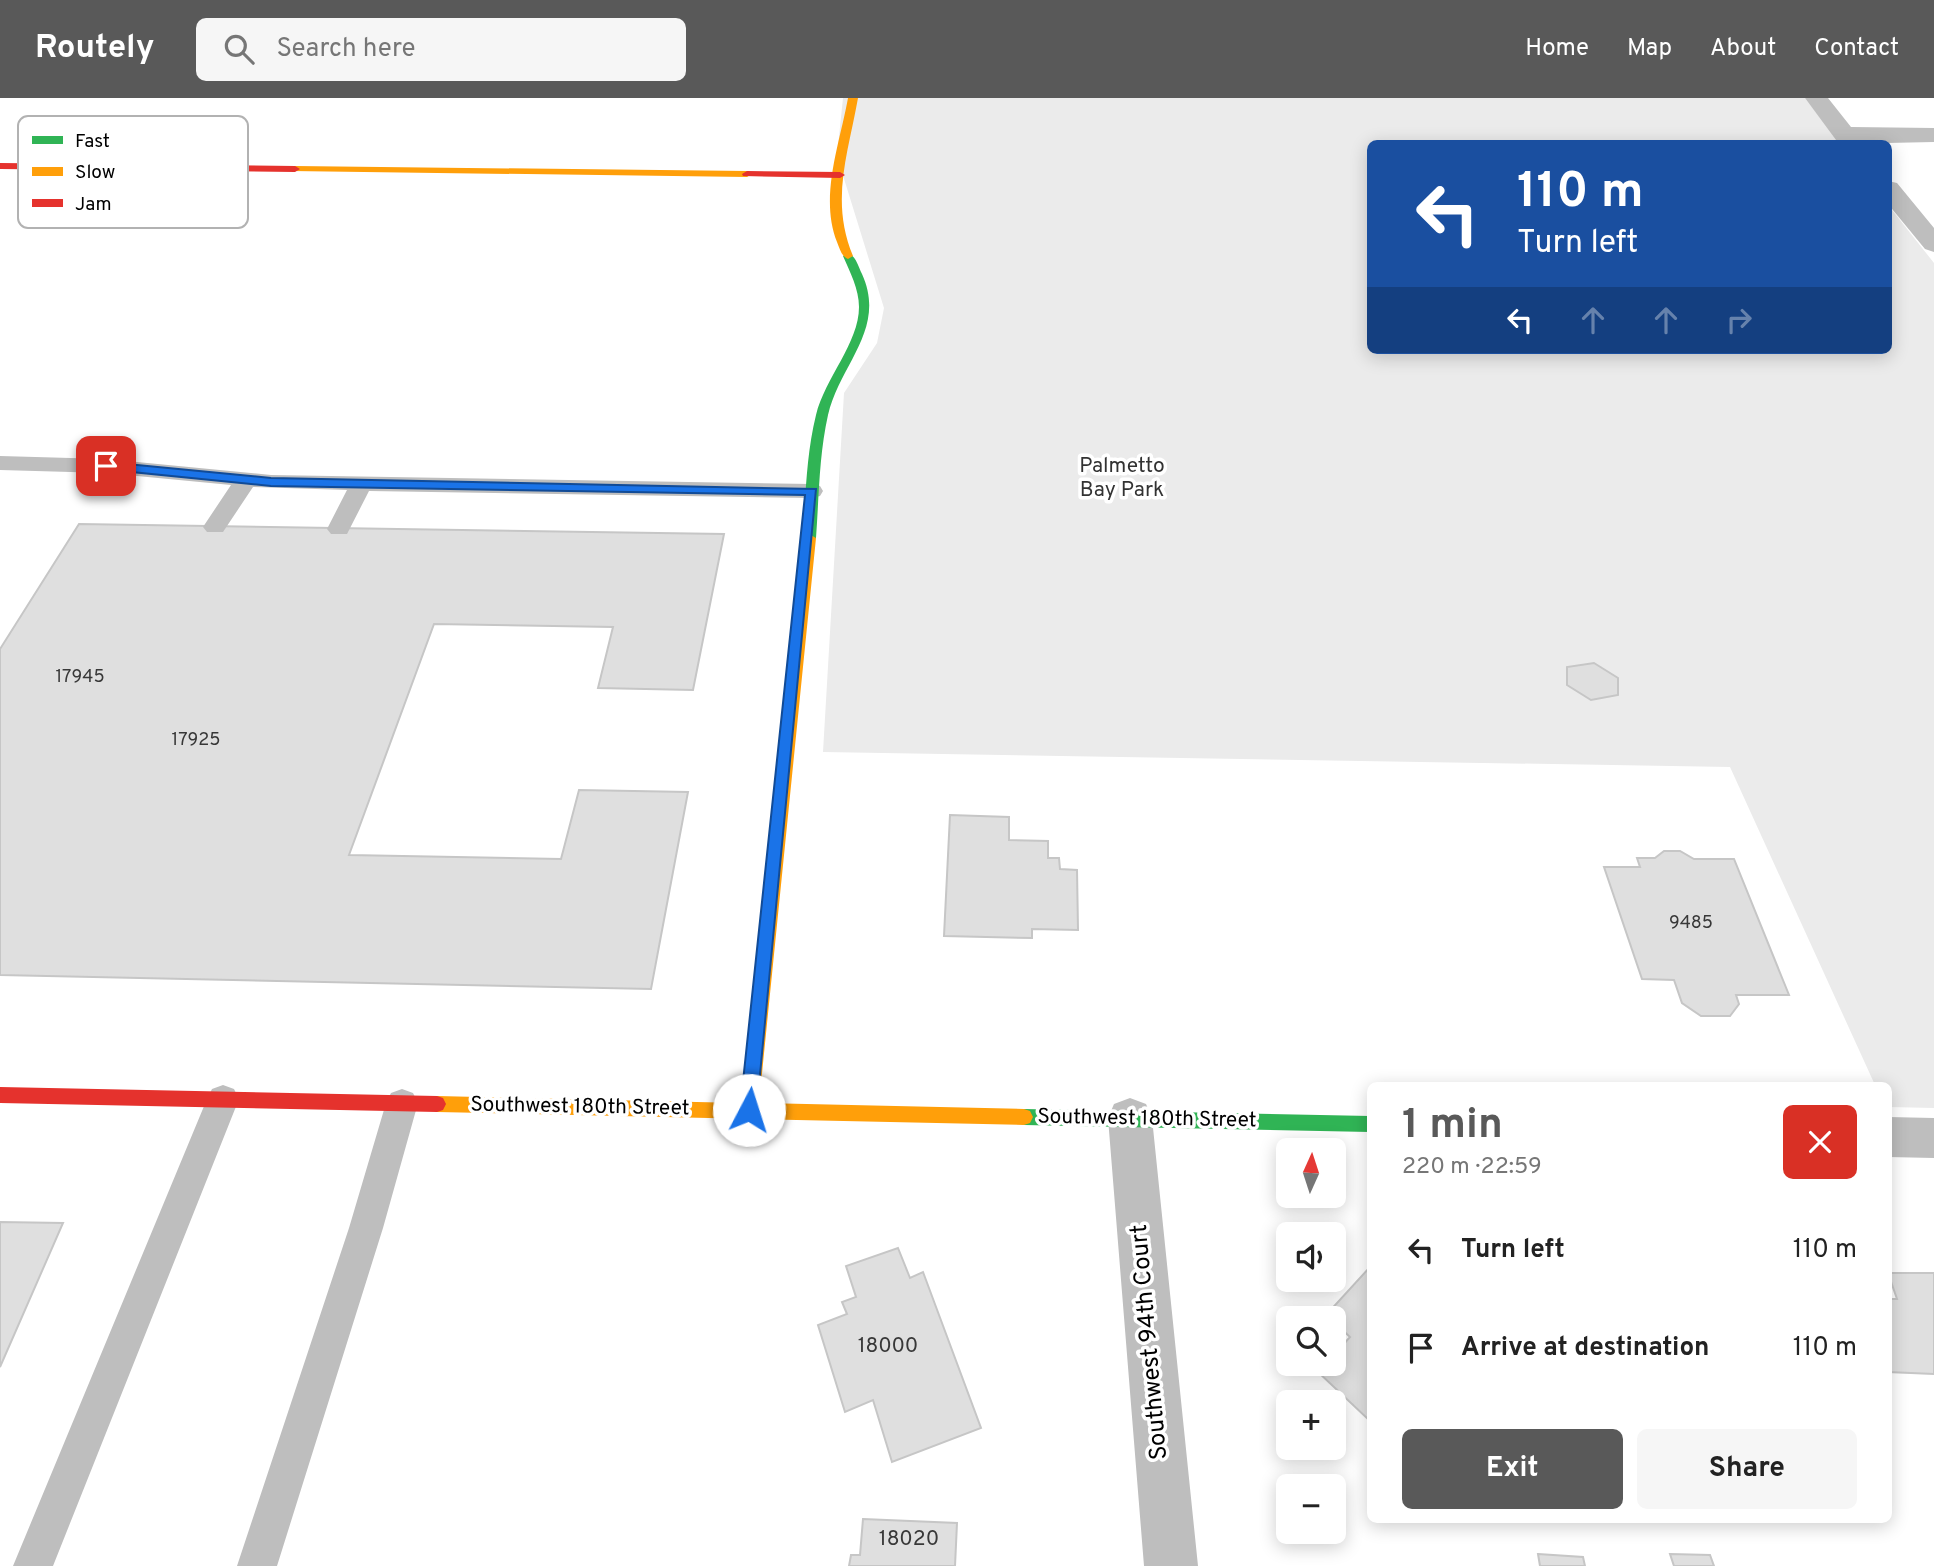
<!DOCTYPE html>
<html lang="en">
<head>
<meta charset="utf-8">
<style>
  body { margin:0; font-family:Overpass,sans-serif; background:#f6f6f6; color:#222; height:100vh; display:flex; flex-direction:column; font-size:26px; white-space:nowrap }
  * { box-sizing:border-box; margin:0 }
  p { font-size:23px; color:#767676 }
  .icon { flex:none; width:38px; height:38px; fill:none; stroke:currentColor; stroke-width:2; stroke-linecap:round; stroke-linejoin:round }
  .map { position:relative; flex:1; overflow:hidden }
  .details { position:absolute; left:1367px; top:984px; width:525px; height:441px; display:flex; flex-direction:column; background:#fff; border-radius:10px; box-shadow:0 4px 18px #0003 }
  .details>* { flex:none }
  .top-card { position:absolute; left:1367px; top:42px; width:525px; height:214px; border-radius:10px; box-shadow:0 4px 18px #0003; background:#1a4fa0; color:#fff; overflow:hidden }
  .needle { width:46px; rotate:3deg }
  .controls { position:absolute; left:1276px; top:1040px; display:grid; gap:14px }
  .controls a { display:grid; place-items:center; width:70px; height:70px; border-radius:10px; background:#fff; box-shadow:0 4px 18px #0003; font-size:35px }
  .pin { position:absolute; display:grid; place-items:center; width:60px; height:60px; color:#fff; margin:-30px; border-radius:14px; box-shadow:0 4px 10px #0006 }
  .me { position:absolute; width:77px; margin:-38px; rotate:5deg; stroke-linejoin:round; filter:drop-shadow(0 0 5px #0008) }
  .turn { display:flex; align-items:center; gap:24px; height:147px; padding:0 35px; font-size:32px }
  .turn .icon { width:91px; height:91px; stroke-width:2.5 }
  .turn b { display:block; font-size:49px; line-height:60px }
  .lanes { display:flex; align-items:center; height:66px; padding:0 35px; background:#0003; justify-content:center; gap:35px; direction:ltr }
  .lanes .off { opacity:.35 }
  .round { display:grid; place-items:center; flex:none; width:74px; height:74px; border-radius:10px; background:#f6f6f6 }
  .head { display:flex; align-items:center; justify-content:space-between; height:119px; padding:0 35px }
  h1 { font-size:42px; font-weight:700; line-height:52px; color:#595959 }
  .button { display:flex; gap:14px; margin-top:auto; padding:14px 35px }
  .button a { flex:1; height:80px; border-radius:10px; background:#595959; color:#fff; font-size:28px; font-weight:700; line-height:80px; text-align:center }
  .button a+a { background:#f6f6f6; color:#222 }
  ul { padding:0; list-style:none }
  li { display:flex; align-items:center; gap:21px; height:98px; padding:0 35px }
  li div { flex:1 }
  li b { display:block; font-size:26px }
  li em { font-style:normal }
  header { display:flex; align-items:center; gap:42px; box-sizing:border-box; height:98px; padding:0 35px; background:#595959; color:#fff }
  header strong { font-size:33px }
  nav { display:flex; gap:38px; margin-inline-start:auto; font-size:24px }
  .search { width:490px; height:63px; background:#f6f6f6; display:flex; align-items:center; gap:18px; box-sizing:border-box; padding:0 24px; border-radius:10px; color:#767676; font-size:26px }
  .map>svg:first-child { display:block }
</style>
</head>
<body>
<header>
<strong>Routely</strong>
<div class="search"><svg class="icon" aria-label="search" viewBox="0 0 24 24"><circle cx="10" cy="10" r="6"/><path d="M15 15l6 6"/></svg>Search here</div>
<nav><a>Home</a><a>Map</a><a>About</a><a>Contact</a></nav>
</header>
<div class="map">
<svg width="1934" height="1468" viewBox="0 0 1934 1468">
  <rect width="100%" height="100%" fill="#fff"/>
  <path fill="#ebebeb" d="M843,0h962l35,45 -470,1v206h518v-145l46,58v845l-46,-1v-22h-13l-145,-318 -907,-15 21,-359 33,-50 7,-35 -47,-152z"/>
  <path fill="#dfdfdf" stroke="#c6c6c6" stroke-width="2" d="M79,426l645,10 -31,156 -95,-2 15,-61 -179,-3 -85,231 212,4 18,-69 109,2 -37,197 -651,-14v-326z
    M1594,565l24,15v17l-27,5 -24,-15v-18z
    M950,717l59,2v23l39,1v17h11l1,11 17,1 1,60 -46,-1v9l-88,-2z
    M1664,753h16l14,8h40l55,136h-53l3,9 -9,12h-29l-19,-13 -8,-23 -32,-1 -38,-112h36l-3,-9h18z
    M0,1124l63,1 -63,144z
    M898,1150l12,30 13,-6 58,156 -89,34 -19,-62 -28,12 -27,-87 29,-11 -5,-12 14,-5 -10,-31z
    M1370,1169v154l-52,-49 8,-9h8v-8l16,-18 -16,-15v-4l-8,-3z
    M1888,1175h46v101l-46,-2v-73h9z
    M863,1421l94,4 -2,43h-106l2,-11h9z
    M1538,1456l45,3 2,9h-45z
    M1670,1456l40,1 4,11h-40z"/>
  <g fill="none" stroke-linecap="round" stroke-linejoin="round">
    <path fill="#bebebe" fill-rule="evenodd" d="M0,358l106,3 165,16 541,9 8,2 3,5 -3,5 -8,2 -443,-7 -22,43h-16l-4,-5 20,-39 -94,-3 -30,45h-16l-4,-5 28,-42 -125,-12 -106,-3z
      M223,987l11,4 5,10 -186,467h-40l194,-467 5,-10z
      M402,991l11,4 5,10 -35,125 -106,338h-40l112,-338 37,-125 5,-10z"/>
    <path fill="#bebebe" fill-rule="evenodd" d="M1805,0h23l23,29 83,1v14l-95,2z
      M1888,83l9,2 37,45v24l-9,-3 -37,-45z
      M1130,1000l16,6 6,14 46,448h-54l-36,-448 6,-14z
      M1888,1019l46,1v40l-46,-1z"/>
    <path fill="#30b455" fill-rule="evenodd" d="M848,155c8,3 10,13 14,21 25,55 -22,90 -34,141 -9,40 -9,82 -12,123l-7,4 -7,-4c4,-41 4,-83 14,-123 9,-37 43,-72 43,-108 0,-18 -9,-35 -16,-51z
      M1024,1011l346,7v16l-346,-7 -6,-2 -3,-6 3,-6z"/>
    <path fill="#ff9f0a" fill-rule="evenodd" d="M848,0h10c-10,56 -28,103 -5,158l-5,3c-7,-3 -8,-10 -11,-17 -18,-45 3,-99 11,-144z
      M295,68l452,5 5,3 -5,3 -456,-6v-4z
      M809,436l7,4 -57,565 265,6 6,2 3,6 -3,6 -6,2 -587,-13 -6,-2 -3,-6 3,-6 6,-2 304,7 61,-565z"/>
    <path fill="#e5322d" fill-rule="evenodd" d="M0,65l295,3 5,3 -5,3 -295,-3z
      M747,73l93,1 5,3 -5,3 -97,-2 -1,-2z
      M0,989l437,9 6,2 3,6 -3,6 -6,2 -437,-9z"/>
  </g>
  <path fill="#1a73e8" stroke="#114b97" stroke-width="2" d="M106,364l165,16 545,11 -60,627 -7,3 -6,-3 -3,-6 65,-615 -534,-9 -169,-17v-6z"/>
  <g text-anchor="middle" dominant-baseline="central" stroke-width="7" stroke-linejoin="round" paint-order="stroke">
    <g font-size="18" fill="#383838">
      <text x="80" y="579">17945</text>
      <text x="196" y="642">17925</text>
      <text x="1691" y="825">9485</text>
    </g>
    <g font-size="21" fill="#323232" stroke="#fff">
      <text x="1122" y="368">Palmetto<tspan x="1122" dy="24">Bay Park</tspan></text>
    </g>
    <g font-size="21" fill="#000" stroke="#fff">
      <text transform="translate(580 1009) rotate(1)">Southwest 180th Street</text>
      <text transform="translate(1147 1021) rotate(1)">Southwest 180th Street</text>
    </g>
    <g font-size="21" fill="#383838">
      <text x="888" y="1248">18000</text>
      <text x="909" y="1441">18020</text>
    </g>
    <g font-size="24" fill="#000" stroke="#fff">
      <text transform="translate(1150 1244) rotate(-95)">Southwest 94th Court</text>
    </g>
  </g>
  <rect x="18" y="18" width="230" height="112" rx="10" fill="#fff" stroke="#b2b2b2" stroke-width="2"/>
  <rect x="32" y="38" width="31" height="8" fill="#30b455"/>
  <rect x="32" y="69" width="31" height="9" fill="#ff9f0a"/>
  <rect x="32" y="101" width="31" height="8" fill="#e5322d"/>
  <g font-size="19" fill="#000">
    <text x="75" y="49">Fast</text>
    <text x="75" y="80">Slow</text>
    <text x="75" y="112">Jam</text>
  </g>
</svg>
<div class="controls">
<a><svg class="needle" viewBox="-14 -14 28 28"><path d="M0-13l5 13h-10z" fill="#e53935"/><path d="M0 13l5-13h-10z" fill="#767676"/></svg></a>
<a><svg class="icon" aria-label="sound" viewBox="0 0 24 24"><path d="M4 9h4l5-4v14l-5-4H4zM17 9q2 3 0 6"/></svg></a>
<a><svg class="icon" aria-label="search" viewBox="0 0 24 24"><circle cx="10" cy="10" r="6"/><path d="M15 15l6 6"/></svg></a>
<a>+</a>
<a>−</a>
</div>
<div class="pin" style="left:106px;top:368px;background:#d93025"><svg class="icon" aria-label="arrive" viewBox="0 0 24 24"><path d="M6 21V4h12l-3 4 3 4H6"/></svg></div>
<svg class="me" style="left:749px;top:1012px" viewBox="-20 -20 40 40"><circle r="19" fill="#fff"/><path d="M0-13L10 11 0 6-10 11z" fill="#1a73e8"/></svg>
<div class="top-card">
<div class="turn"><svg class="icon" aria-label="left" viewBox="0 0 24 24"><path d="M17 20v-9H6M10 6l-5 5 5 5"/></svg><div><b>110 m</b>Turn left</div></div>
<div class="lanes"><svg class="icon" aria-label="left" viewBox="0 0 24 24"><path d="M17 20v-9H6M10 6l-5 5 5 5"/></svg><svg class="icon off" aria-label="ahead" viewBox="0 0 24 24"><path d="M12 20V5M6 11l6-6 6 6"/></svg><svg class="icon off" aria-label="ahead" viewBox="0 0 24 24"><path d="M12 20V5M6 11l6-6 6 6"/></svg><svg class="icon off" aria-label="right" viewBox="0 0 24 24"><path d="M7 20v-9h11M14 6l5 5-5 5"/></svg></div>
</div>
<section class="details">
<div class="head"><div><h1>1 min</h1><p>220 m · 22:59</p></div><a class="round" style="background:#d93025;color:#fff"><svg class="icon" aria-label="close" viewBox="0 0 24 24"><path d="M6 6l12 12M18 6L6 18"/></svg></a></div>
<ul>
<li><svg class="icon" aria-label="left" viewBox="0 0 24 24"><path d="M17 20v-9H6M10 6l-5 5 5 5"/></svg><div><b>Turn left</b></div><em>110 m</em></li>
<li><svg class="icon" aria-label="arrive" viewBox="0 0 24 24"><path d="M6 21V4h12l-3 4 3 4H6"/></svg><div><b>Arrive at destination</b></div><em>110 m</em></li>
</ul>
<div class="button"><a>Exit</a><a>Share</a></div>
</section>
</div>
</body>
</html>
